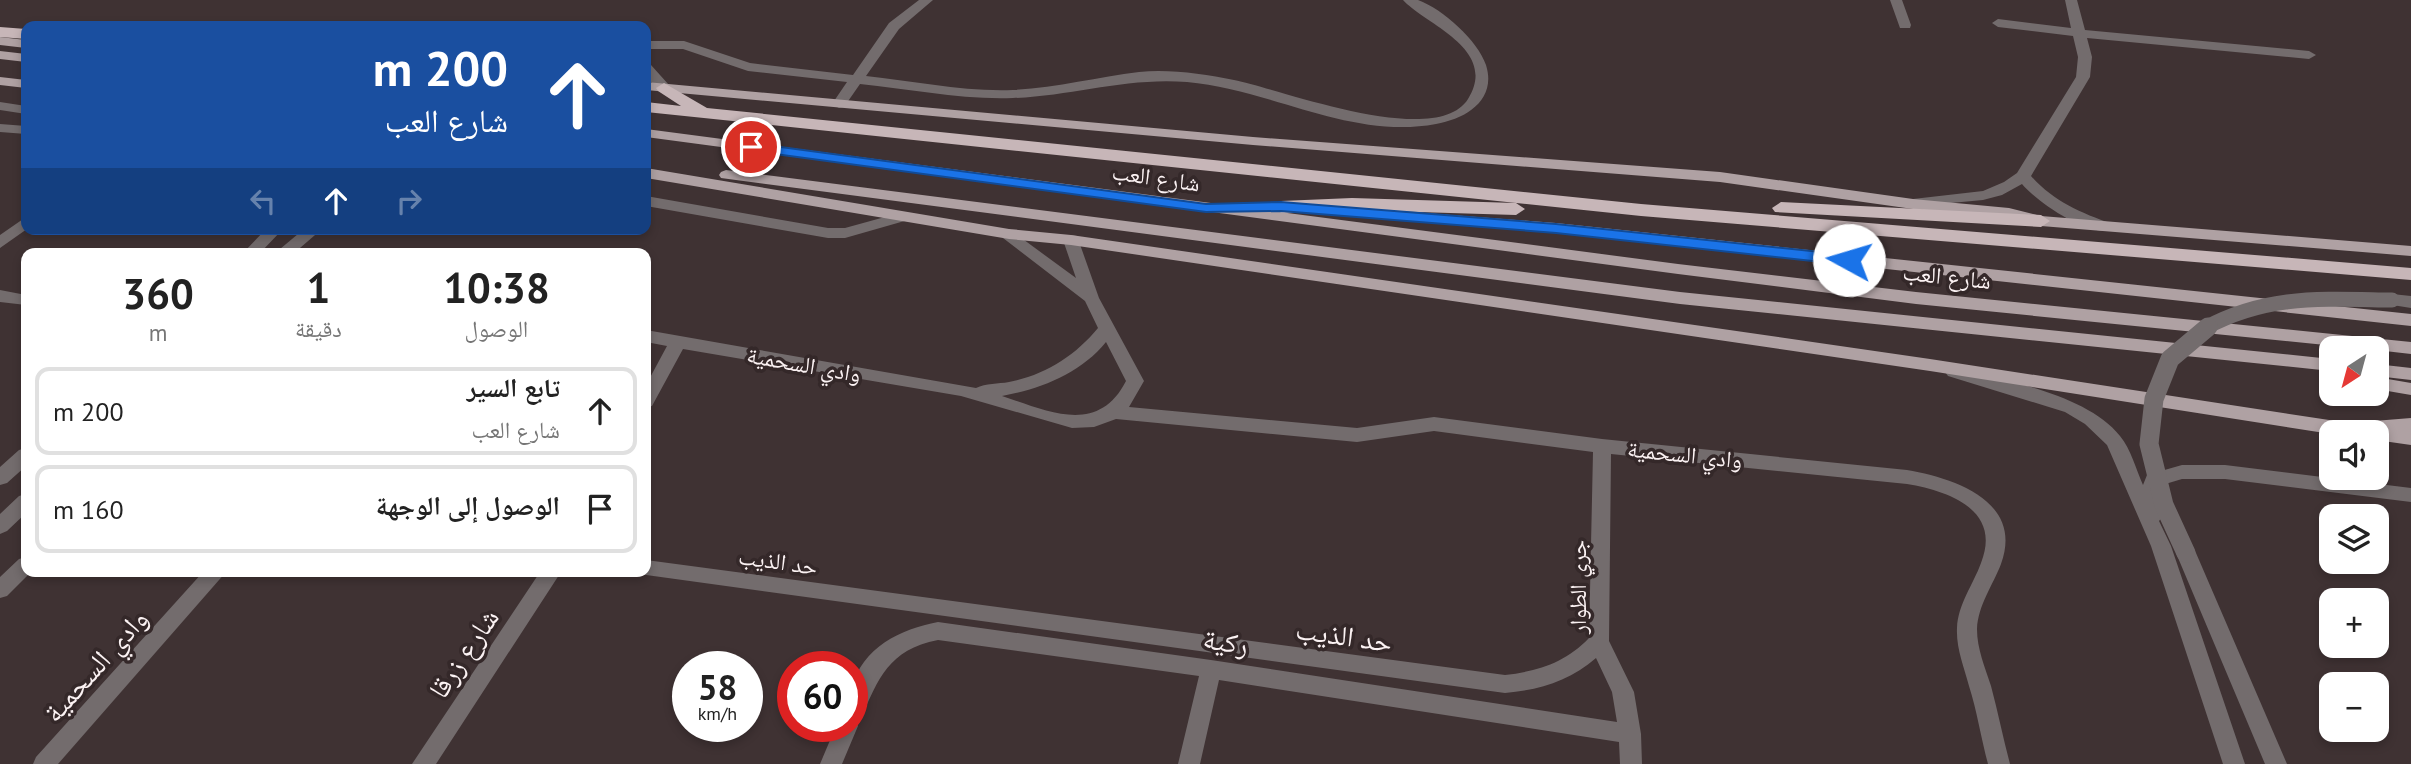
<!DOCTYPE html>
<html lang="ar">
<head>
<meta charset="utf-8">
<style>
  body { margin:0; font-family:"PT Sans","Noto Naskh Arabic",sans-serif; background:#f2f2f2; color:#222; direction:rtl; height:100vh; display:flex; flex-direction:column; font-size:26px; white-space:nowrap }
  * { box-sizing:border-box; margin:0 }
  p { font-size:23px; color:#767676 }
  .icon { flex:none; width:38px; height:38px; fill:none; stroke:currentColor; stroke-width:2; stroke-linecap:round; stroke-linejoin:round }
  .map { position:relative; flex:1; overflow:hidden; direction:ltr }
  .side { position:absolute; left:21px; top:248px; width:630px; height:329px; display:flex; flex-direction:column; background:#fff; border-radius:14px; box-shadow:0 4px 10px #0003; direction:rtl }
  .side>* { flex:none }
  .guide { position:absolute; left:21px; top:21px; width:630px; height:214px; border-radius:14px; box-shadow:0 4px 10px #0003; direction:rtl; background:#1a4fa0; color:#fff; overflow:hidden }
  .needle { width:46px; rotate:216deg }
  .buttons { position:absolute; left:2319px; top:336px; display:grid; gap:14px }
  .buttons a { display:grid; place-items:center; width:70px; height:70px; border-radius:14px; background:#fff; box-shadow:0 4px 10px #0003; font-size:35px }
  .speed { position:absolute; left:672px; top:651px; display:flex; gap:14px; font-size:35px; font-weight:700; text-align:center }
  .speed>* { display:grid; place-content:center; width:91px; height:91px; border-radius:50%; background:#fff; box-shadow:0 4px 10px #0003; line-height:1 }
  .speed small { font-size:18px; font-weight:400 }
  .speed .limit { border:10px solid #d22; background:#fff; color:#111 }
  .pin { position:absolute; display:grid; place-items:center; width:60px; height:60px; color:#fff; margin:-30px; border:4px solid #fff; border-radius:50%; box-shadow:0 2px 7px #0007 }
  .me { position:absolute; width:77px; margin:-38px; rotate:276deg; stroke-linejoin:round; filter:drop-shadow(0 0 5px #0008) }
  .turn { display:flex; align-items:center; gap:24px; height:147px; padding:0 28px; font-size:32px }
  .turn .icon { width:91px; height:91px; stroke-width:2.5 }
  .turn b { display:block; font-size:49px; line-height:60px }
  .lanes { display:flex; align-items:center; height:66px; padding:0 28px; background:#0003; justify-content:center; gap:35px; direction:ltr }
  .lanes .off { opacity:.35 }
  .eta { display:flex; justify-content:space-evenly; align-items:center; height:119px; text-align:center }
  .eta b { font-size:42px; font-weight:800; line-height:49px }
  ul { padding:0; list-style:none }
  li { display:flex; align-items:center; gap:21px; height:88px; margin:0 14px 10px; padding:0 14px; border:4px solid #e0e0e0; border-radius:14px }
  li div { flex:1 }
  li b { display:block; font-size:26px }
  li em { font-style:normal }
  .map>svg:first-child { display:block }
</style>
</head>
<body>
<div class="map">
<svg width="2411" height="764" viewBox="0 0 2411 764">
  <rect width="100%" height="100%" fill="#3f3233"/>
  <g fill="none" stroke-linecap="round" stroke-linejoin="round">
    <path fill="#736c6d" fill-rule="evenodd" d="M919,0h14l-34,29 -33,47c48,5 99,16 147,14 42,-2 85,-13 126,-18 31,-3 65,2 95,8 46,9 202,70 234,19 31,-50 -42,-74 -65,-99 4,0 11,0 15,0 25,9 60,41 68,65 11,35 -20,54 -50,59 -85,16 -166,-35 -249,-42 -60,-5 -115,14 -174,16 -50,2 -103,-9 -153,-14l-16,23 -5,1 -7,-4 15,-22 -99,-11 -65,-22h-37v-8h38l66,22 103,12 36,-52z
      M1890,0h12l9,25 -1,3h-10z
      M2065,0h12l8,30 224,21 7,4 -7,4 -222,-21 5,19 -2,20 -59,99c22,25 50,37 81,48l3,3 -3,3c-24,7 -75,-28 -90,-46l-20,11 -19,5 -75,7 -3,-3 8,-5 70,-8 21,-9 13,-9 59,-96 2,-20 -5,-21 -75,-9 -6,-4 6,-4 73,9z
      M646,64l5,1 18,20v6h-10l-13,-15z
      M0,102l26,4v8l-26,-4z
      M0,124l26,2v8l-26,-2z
      M646,196l182,32h17l58,-16 8,5 -3,3 -63,18h-17l-182,-32z
      M26,217l1,12 -27,19v-13z
      M266,229h17l-24,25h-17z
      M304,229h18l-29,25h-19z
      M1009,229l67,49 -13,-38 8,-5 6,1 22,62 45,83 -15,26 228,21 77,-11 168,22 305,31c47,8 117,31 94,94 -8,21 -23,41 -24,65 0,20 8,38 14,57 7,26 12,52 19,78h-22c-7,-26 -11,-53 -19,-78 -5,-19 -13,-38 -12,-58 1,-24 16,-43 24,-65 21,-53 -32,-72 -74,-79l-296,-30 -2,187 25,51 7,42 1,30h-22l-1,-22 -400,-62 -19,84h-22l21,-88 -261,-36c-50,10 -59,38 -78,80l-4,1 2,5 -16,38h-22l16,-38h16c0,-11 -2,-27 0,-38 10,-41 49,-59 86,-66l273,38 406,62 -5,-30 -16,-34c-26,23 -57,32 -91,35l-866,-119 7,-2v-12l859,115c33,-4 60,-12 84,-37l4,-186 -159,-21 -77,11 -241,-23 -22,8 -22,1 -111,-32 -278,-47 -31,57 -6,1v-22l21,-39 -21,-4v-12l330,58c10,-5 22,-4 33,-6 36,-7 66,-26 89,-54l-13,-27 -82,-63 -2,-4 2,-4zM1106,342l20,39c-28,55 -78,30 -124,15 39,-7 79,-23 104,-54z
      M0,290l26,5v10l-26,-3z
      M2392,294l19,2v12l-25,-4 -2,-4z
      M1954,366c50,15 133,28 166,70 11,13 16,34 23,49l4,-10 35,-10h43l186,23v14l-186,-23h-43l-20,6 -3,8 5,22 -5,6 12,25 74,218h-22l-72,-218 -44,-101 -22,-21 -20,-12 -117,-36 -3,-4z
      M26,448v18l-19,17 -7,2v-18l19,-17z
      M26,494v19l-19,18 -7,3v-20l19,-18z
      M2186,545l7,2 3,6 91,211h-22l-89,-211 3,-6z
      M26,557v15h5l-24,24 -7,2v-21l19,-18z
      M203,572h23l-168,192h-25l3,-7z
      M540,572h21l-125,192h-24z"/>
    <path fill="#afa1a3" fill-rule="evenodd" d="M0,37l26,3v8l-26,-3z
      M0,51l26,3v8l-26,-3z
      M0,77l26,3v8l-26,-3z
      M646,82l607,55 467,35 193,27 96,9 32,8 370,30v10l-370,-30 -32,-8 -96,-9 -193,-27 -467,-37 -607,-55z
      M646,129l1032,135 238,28 495,50v12l-35,-4v-2h-21l-439,-44 -238,-30 -1032,-137z
      M646,168l363,61 62,6 859,124 419,64 62,-5v27l-35,-5v-8l-45,2 -401,-63 -859,-126 -62,-6 -363,-61z
      M726,170l954,122 651,67v12l-651,-67 -959,-126 -2,-3 2,-3z
      M1307,204l249,19 855,91v12l-855,-93 -254,-21 -3,-3 3,-3z
      M2376,364l35,4v12l-35,-4z
      M2376,377l35,6v12l-35,-6z"/>
    <path fill="#c7b6b8" fill-rule="evenodd" d="M0,27l26,2v10l-26,-2z
      M664,83l43,25 934,96 770,64v12l-770,-64 -995,-104v-10l35,4 -23,-15 -2,-3z
      M1352,198l164,5 9,6 -9,6 -164,-5 -71,3 -9,-6 9,-6z
      M1781,202l260,13 9,6 -9,6 -266,-15 -3,-4z"/>
    <path stroke="#736c6d" stroke-width="15" d="M2205,328c63,-34 118,-29 187,-28"/>
    <path stroke="#736c6d" stroke-width="19" d="M2186,553l-22,-48 -15,-61 5,-45 16,-40 38,-32"/>
  </g>
  <path fill="#1a73e8" stroke="#114b97" stroke-width="2" d="M751,143l455,61 75,-2 275,22 293,31 7,5 -7,5 -293,-32 -275,-22 -75,1 -460,-62v-5z"/>
  <g text-anchor="middle" dominant-baseline="central" stroke-width="7" stroke-linejoin="round" paint-order="stroke">
    <g font-size="23" fill="#fbf2f3" stroke="#342829">
      <text transform="translate(1156 177) rotate(8)">شارع العب</text>
      <text transform="translate(1947 276) rotate(6)">شارع العب</text>
      <text transform="translate(804 364) rotate(10)">وادي السحمية</text>
      <text transform="translate(1685 454) rotate(6)">وادي السحمية</text>
      <text transform="translate(778 561) rotate(8)">حد الذيب</text>
      <text transform="translate(1577 587) rotate(-90)">جري الطوار</text>
    </g>
    <g font-size="28" fill="#fbf2f3" stroke="#342829">
      <text transform="translate(1344 635) rotate(8)">حد الذيب</text>
      <text transform="translate(1226 641) rotate(9)">ركية</text>
      <text transform="translate(463 653) rotate(-56)">شارع زرقا</text>
      <text transform="translate(95 665) rotate(-48)">وادي السحمية</text>
    </g>
  </g>
</svg>
<div class="buttons">
<a><svg class="needle" viewBox="-14 -14 28 28"><path d="M0-13l5 13h-10z" fill="#e53935"/><path d="M0 13l5-13h-10z" fill="#767676"/></svg></a>
<a><svg class="icon" aria-label="sound" viewBox="0 0 24 24"><path d="M4 9h4l5-4v14l-5-4H4zM17 9q2 3 0 6"/></svg></a>
<a><svg class="icon" aria-label="layers" viewBox="0 0 24 24"><path d="M12 4l9 5-9 5-9-5zM3 14l9 5 9-5"/></svg></a>
<a>+</a>
<a>−</a>
</div>
<div class="speed"><div>58<small>km/h</small></div><div class="limit">60</div></div>
<div class="pin" style="left:751px;top:147px;background:#d93025"><svg class="icon" aria-label="arrive" viewBox="0 0 24 24"><path d="M6 21V4h12l-3 4 3 4H6"/></svg></div>
<svg class="me" style="left:1849px;top:260px" viewBox="-20 -20 40 40"><circle r="19" fill="#fff"/><path d="M0-13L10 11 0 6-10 11z" fill="#1a73e8"/></svg>
<div class="guide">
<div class="turn"><svg class="icon" aria-label="ahead" viewBox="0 0 24 24"><path d="M12 20V5M6 11l6-6 6 6"/></svg><div><b>200 m</b>شارع العب</div></div>
<div class="lanes"><svg class="icon off" aria-label="left" viewBox="0 0 24 24"><path d="M17 20v-9H6M10 6l-5 5 5 5"/></svg><svg class="icon" aria-label="ahead" viewBox="0 0 24 24"><path d="M12 20V5M6 11l6-6 6 6"/></svg><svg class="icon off" aria-label="right" viewBox="0 0 24 24"><path d="M7 20v-9h11M14 6l5 5-5 5"/></svg></div>
</div>
<section class="side">
<div class="eta">
<div><b>10:38</b><p>الوصول</p></div>
<div><b>1</b><p>دقيقة</p></div>
<div><b>360</b><p>m</p></div>
</div>
<ul>
<li><svg class="icon" aria-label="ahead" viewBox="0 0 24 24"><path d="M12 20V5M6 11l6-6 6 6"/></svg><div><b>تابع السير</b><p>شارع العب</p></div><em>200 m</em></li>
<li><svg class="icon" aria-label="arrive" viewBox="0 0 24 24"><path d="M6 21V4h12l-3 4 3 4H6"/></svg><div><b>الوصول إلى الوجهة</b></div><em>160 m</em></li>
</ul>
</section>
</div>
</body>
</html>
